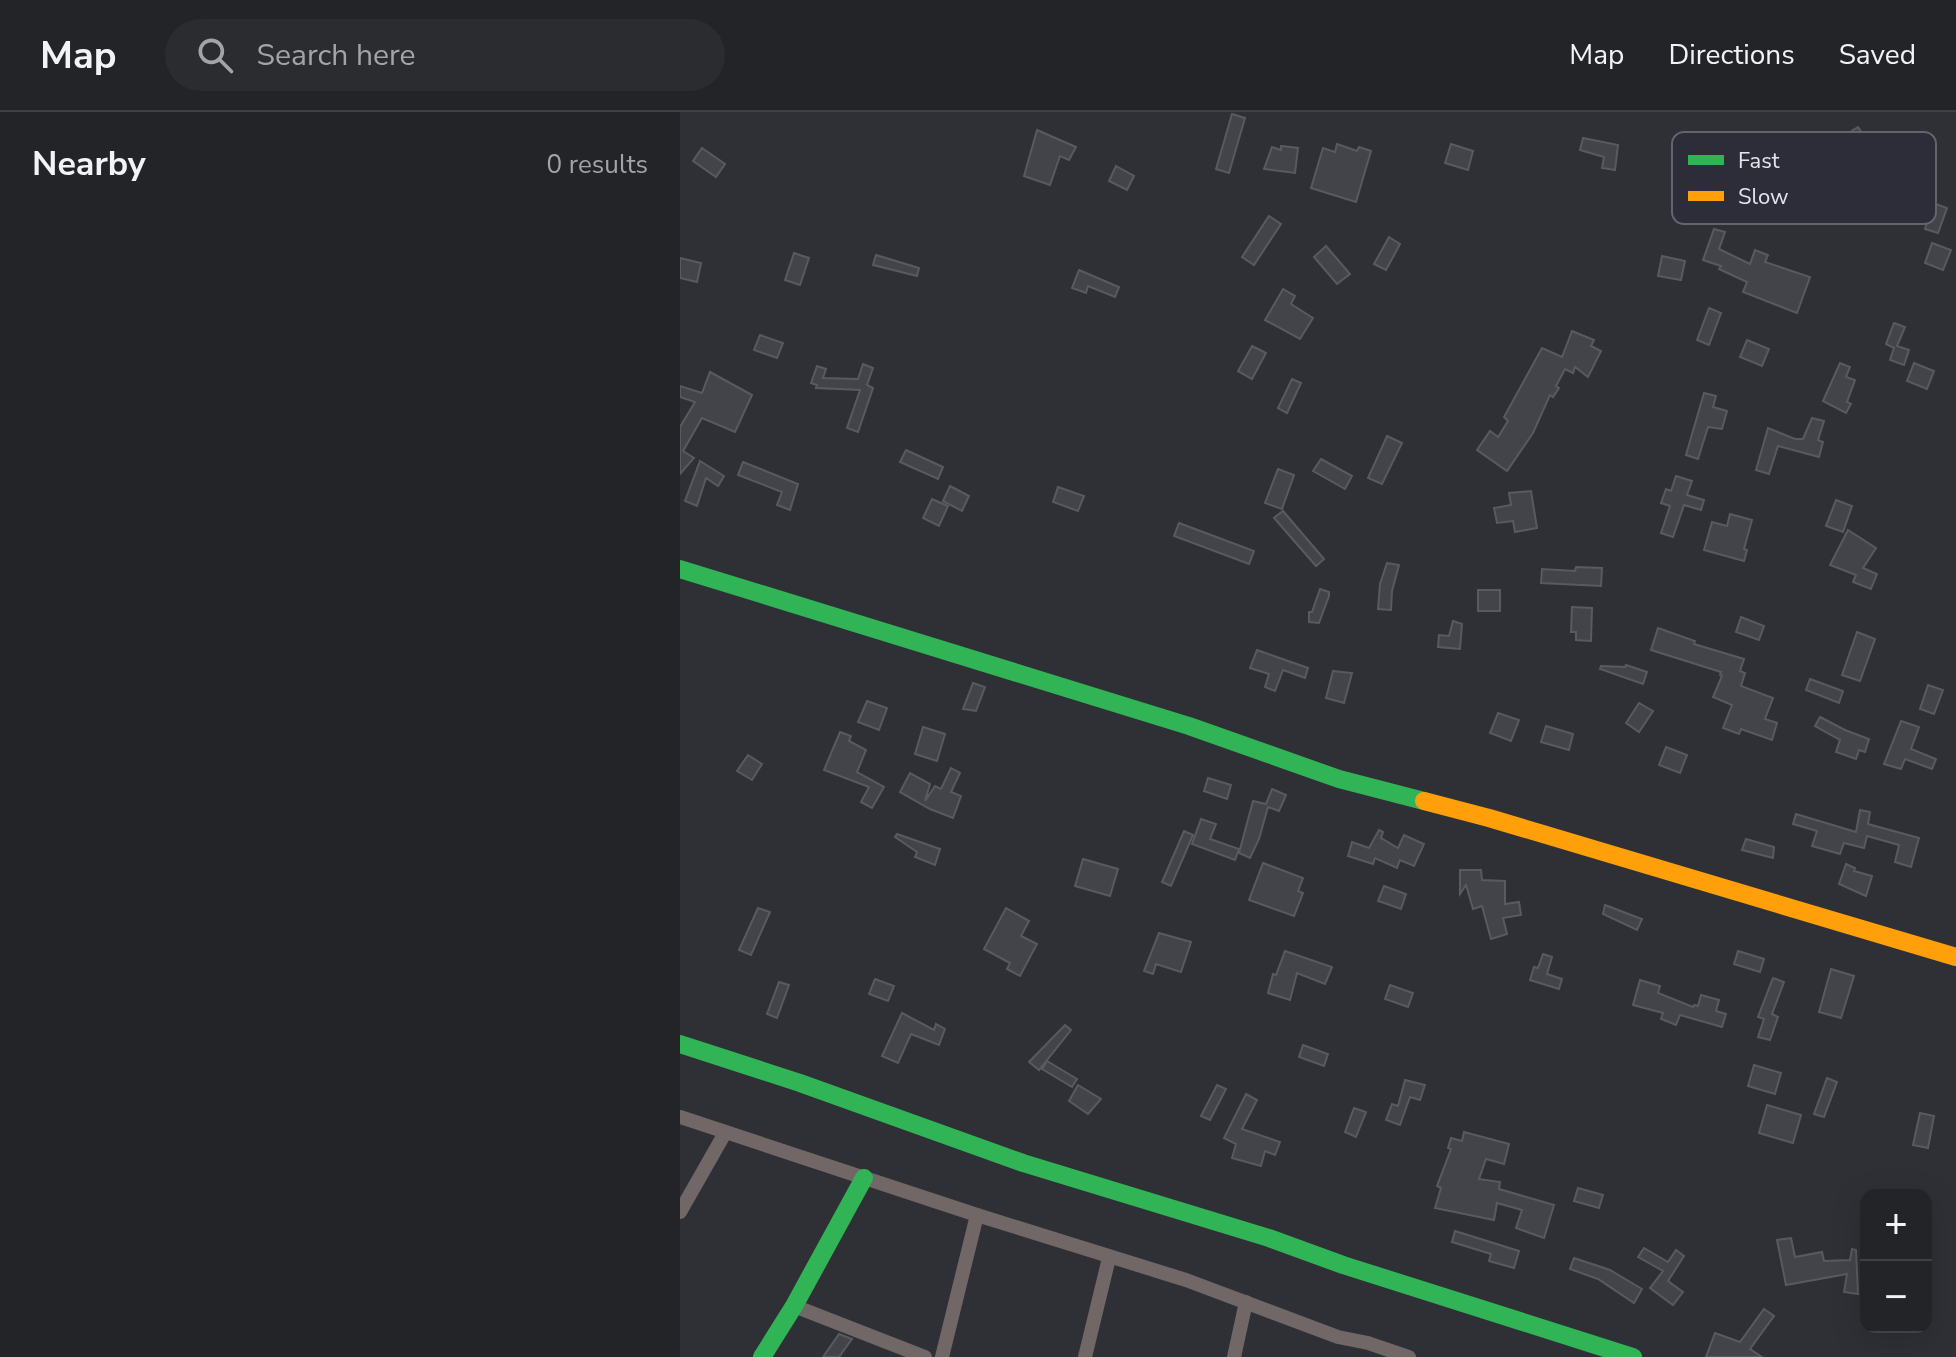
<!DOCTYPE html>
<meta charset="utf-8">
<style>
:root{--surface:#232428;--page:#2b2c30;--text:#f1f3f6;--muted:#a3a4a8;--line:#404145}
body{margin:0;font-family:"Nunito Sans",sans-serif;background:var(--page);color:var(--text)}
.controls{position:absolute;right:24px;bottom:24px;display:grid;overflow:hidden;border-radius:16px;box-shadow:0 8px 32px #0002}
.controls button{width:72px;height:72px;display:grid;place-items:center;padding:0;border:0;border-bottom:2px solid var(--line);background:var(--surface);color:var(--text);font:40px sans-serif}
.list{margin:0;padding:0;list-style:none}
h2{display:flex;justify-content:space-between;align-items:center;height:104px;margin:0;padding:0 32px;font-size:34px}
h2 small{font-size:26px;font-weight:400;color:var(--muted)}
.icon{flex:none;width:44px;height:44px;fill:none;stroke:currentColor;stroke-width:2;stroke-linecap:round;stroke-linejoin:round}
.map{position:relative;flex:none;width:1276px;height:1245px;overflow:hidden}
header{display:flex;align-items:center;gap:48px;box-sizing:border-box;height:112px;padding:0 40px;background:var(--surface);border-bottom:2px solid var(--line)}
header strong{font-size:38px}
nav{display:flex;gap:44px;margin-inline-start:auto;font-size:28px}
.search{width:560px;height:72px;background:var(--page);display:flex;align-items:center;gap:20px;box-sizing:border-box;padding:0 28px;border-radius:44px;color:var(--muted);font-size:30px}
main{display:flex}
aside{flex:1;background:var(--surface)}
.map>svg:first-child{display:block}
.building{fill:#434449;stroke:#595a5f;stroke-width:2}
.lines{fill:none;stroke-linecap:round;stroke-linejoin:round}
.street{stroke:#706766;stroke-width:14}
.fast{stroke:#30b455;stroke-width:18}
.slow{stroke:#ff9f0a;stroke-width:18}
.key{fill:#2c2d39;stroke:#63646f;stroke-width:2}
.key-label{font-size:22px;fill:#e4e5ed}
</style>
<header>
<strong>Map</strong>
<div class="search"><svg class="icon" aria-label="search" viewBox="0 0 24 24"><circle cx="10" cy="10" r="6"/><path d="M15 15l6 6"/></svg>Search here</div>
<nav><a>Map</a><a>Directions</a><a>Saved</a></nav>
</header>
<main>
<aside>
<h2>Nearby<small>0 results</small></h2>
<ul class="list">
</ul>
</aside>
<div class="map">
<svg width="1276" height="1245" viewBox="0 0 1276 1245">
<rect width="100%" height="100%" fill="#2f3036"/>
<!-- building -->
<g class="building">
<polygon points="552,2 565,6 549,61 536,57"/>
<polygon points="1178,15 1190,33 1175,44 1162,25"/>
<polygon points="357,18 396,35 389,48 380,44 370,73 344,64"/>
<polygon points="903,26 938,33 935,58 922,56 924,45 900,38"/>
<polygon points="657,32 677,39 679,35 691,39 676,90 631,76 643,36 655,40"/>
<polygon points="771,32 793,39 788,58 765,51"/>
<polygon points="601,34 618,36 615,61 584,57 592,35 601,38"/>
<polygon points="22,36 45,52 36,65 13,49"/>
<polygon points="436,54 454,64 447,78 429,69"/>
<polygon points="1253,91 1267,96 1258,121 1245,117"/>
<polygon points="589,104 601,112 574,153 562,145"/>
<polygon points="1034,117 1045,120 1039,137 1070,152 1075,138 1088,143 1085,150 1130,165 1117,201 1063,180 1067,170 1039,157 1041,154 1023,148"/>
<polygon points="709,125 720,132 706,158 694,152"/>
<polygon points="1252,131 1271,138 1263,158 1245,151"/>
<polygon points="646,134 670,162 657,172 634,145"/>
<polygon points="114,141 129,146 120,173 105,168"/>
<polygon points="196,143 239,156 237,164 193,153"/>
<polygon points="982,144 1005,149 1001,168 978,164"/>
<polygon points="0,146 21,151 17,170 0,166"/>
<polygon points="399,158 439,175 435,185 408,174 406,181 392,176"/>
<polygon points="603,177 615,184 611,192 633,206 620,227 585,208"/>
<polygon points="1029,196 1041,201 1029,233 1017,228"/>
<polygon points="1214,211 1225,215 1217,234 1229,238 1224,253 1210,248 1214,236 1206,232"/>
<polygon points="892,219 914,228 911,234 921,239 908,265 895,255 893,261 885,257 876,274 879,276 873,285 870,283 853,321 827,359 797,338 810,319 818,325 828,309 824,305 862,236 882,245"/>
<polygon points="80,223 103,231 97,246 74,238"/>
<polygon points="1067,228 1089,237 1082,254 1060,245"/>
<polygon points="572,234 586,241 572,267 558,259"/>
<polygon points="1160,251 1170,255 1166,265 1175,268 1167,290 1171,292 1166,301 1143,289"/>
<polygon points="1234,251 1254,259 1247,277 1227,269"/>
<polygon points="183,252 193,256 187,273 193,276 178,320 167,316 180,278 136,276 137,273 131,271 137,254 146,257 143,266 178,267"/>
<polygon points="30,260 72,283 55,320 22,306 3,339 14,346 0,362 0,315 15,290 0,285 0,274 22,281"/>
<polygon points="612,267 621,271 607,301 598,296"/>
<polygon points="1024,281 1036,284 1033,295 1047,299 1042,317 1028,315 1018,347 1006,343"/>
<polygon points="1132,306 1144,309 1138,328 1143,330 1139,345 1098,334 1089,362 1076,358 1088,316 1115,327 1123,327"/>
<polygon points="707,324 722,331 702,372 688,366"/>
<polygon points="226,338 263,355 258,367 220,350"/>
<polygon points="641,347 672,364 665,377 633,359"/>
<polygon points="20,349 44,364 38,374 26,366 17,394 5,389"/>
<polygon points="63,350 118,372 110,398 97,393 102,380 58,363"/>
<polygon points="598,357 614,363 602,397 585,391"/>
<polygon points="996,364 1012,369 1007,383 1024,388 1021,398 1004,393 993,425 981,421 990,394 981,391 986,377 991,379"/>
<polygon points="270,374 289,384 282,399 263,389"/>
<polygon points="378,375 404,384 398,399 373,390"/>
<polygon points="851,379 857,416 835,420 833,409 817,411 814,396 831,393 829,381"/>
<polygon points="252,387 268,394 259,414 243,406"/>
<polygon points="1156,388 1172,394 1163,420 1146,414"/>
<polygon points="603,399 644,447 636,454 594,406"/>
<polygon points="1050,402 1072,408 1064,437 1067,438 1064,449 1024,438 1032,410 1047,414"/>
<polygon points="499,411 574,439 569,452 494,424"/>
<polygon points="1168,418 1196,436 1183,456 1197,462 1191,477 1173,470 1176,463 1150,453"/>
<polygon points="707,451 719,453 712,479 711,498 698,497 700,472"/>
<polygon points="896,455 922,456 921,474 861,471 862,457 895,459"/>
<polygon points="640,477 649,480 649,484 639,511 629,510 629,500 632,500"/>
<rect x="798" y="478" width="22" height="21"/>
<polygon points="892,495 912,496 911,529 896,528 896,520 891,520"/>
<polygon points="1061,505 1084,514 1079,528 1056,520"/>
<polygon points="773,509 782,512 780,537 758,535 759,523 769,524"/>
<polygon points="978,516 1015,529 1014,532 1064,547 1060,559 1065,561 1061,574 1093,586 1085,607 1097,611 1092,628 1061,617 1059,622 1043,616 1052,593 1033,585 1042,564 1040,563 1041,560 971,538"/>
<polygon points="1177,520 1195,527 1180,569 1162,563"/>
<polygon points="577,538 628,556 625,566 603,558 595,579 585,575 589,562 570,556"/>
<polygon points="946,553 967,560 963,572 920,557 921,554 945,555"/>
<polygon points="653,559 672,561 664,591 646,586"/>
<polygon points="1130,567 1163,579 1159,591 1126,578"/>
<polygon points="293,571 305,575 296,599 283,597"/>
<polygon points="1248,573 1263,578 1254,602 1240,597"/>
<polygon points="187,589 207,596 199,618 178,610"/>
<polygon points="959,591 973,599 959,620 946,611"/>
<polygon points="818,601 839,608 831,629 810,621"/>
<polygon points="1140,605 1165,618 1189,627 1185,640 1179,638 1176,647 1156,640 1160,628 1135,614"/>
<polygon points="1221,609 1239,615 1231,637 1256,647 1252,657 1225,647 1221,657 1204,652"/>
<polygon points="866,614 893,622 889,638 861,630"/>
<polygon points="243,615 265,622 257,649 235,642"/>
<polygon points="160,620 171,624 169,629 186,638 177,660 204,675 192,696 181,690 189,675 144,658"/>
<polygon points="986,635 1007,643 1000,661 979,653"/>
<polygon points="68,643 82,652 72,668 57,659"/>
<polygon points="271,656 280,661 271,680 281,684 273,706 250,697 220,680 230,661 250,672 245,689 255,674 261,677"/>
<polygon points="528,666 551,673 547,687 524,679"/>
<polygon points="592,677 606,683 599,699 588,695 579,727 570,746 559,741 573,689 586,692"/>
<polygon points="1180,698 1190,700 1188,712 1239,726 1231,755 1215,750 1219,733 1187,724 1184,736 1164,731 1160,742 1132,734 1137,719 1113,712 1116,702 1176,720"/>
<polygon points="521,707 536,712 530,727 559,737 555,748 512,732"/>
<polygon points="699,718 703,720 701,726 718,736 724,723 744,732 734,754 720,748 717,756 695,746 693,752 668,744 672,730 689,736"/>
<polygon points="504,719 513,723 491,774 482,770"/>
<polygon points="217,722 260,737 255,753 235,745 237,740 215,725"/>
<polygon points="1066,727 1094,735 1093,746 1062,738"/>
<polygon points="403,747 438,757 430,784 395,774"/>
<polygon points="583,751 623,766 618,779 623,781 614,804 569,788"/>
<polygon points="1166,752 1175,756 1174,759 1192,764 1186,784 1159,772"/>
<polygon points="780,758 801,758 802,768 825,769 825,792 839,790 841,803 823,806 827,822 811,827 802,794 793,797 786,773 780,782"/>
<polygon points="704,774 726,782 721,797 698,789"/>
<polygon points="925,793 962,807 957,818 923,802"/>
<polygon points="78,796 90,800 71,843 59,838"/>
<polygon points="326,796 349,809 341,824 357,832 340,864 327,857 330,851 304,837"/>
<polygon points="479,821 511,830 501,860 476,852 473,862 464,859"/>
<polygon points="605,839 652,855 645,872 617,861 610,888 588,881 593,862 596,863"/>
<polygon points="1058,839 1084,847 1080,860 1054,852"/>
<polygon points="863,842 872,845 867,862 882,867 879,877 850,868 854,855 858,856"/>
<polygon points="1151,857 1174,864 1161,906 1139,900"/>
<polygon points="1093,866 1104,870 1092,902 1098,905 1090,928 1078,925 1084,907 1078,905"/>
<polygon points="195,867 214,874 208,889 189,882"/>
<polygon points="960,868 980,874 978,881 1013,895 1014,893 1018,894 1021,883 1039,888 1036,899 1046,902 1042,915 1000,903 996,913 981,907 983,901 953,893"/>
<polygon points="99,870 109,873 97,906 87,902"/>
<polygon points="710,873 733,881 728,895 705,887"/>
<polygon points="222,901 254,918 256,912 265,917 259,933 231,922 218,951 202,944"/>
<polygon points="385,913 391,918 359,958 349,950"/>
<polygon points="623,933 648,942 644,954 619,945"/>
<polygon points="367,949 397,967 392,975 362,957"/>
<polygon points="1074,953 1101,961 1095,982 1068,974"/>
<polygon points="1147,966 1157,970 1144,1005 1134,1002"/>
<polygon points="725,968 745,973 740,988 730,985 720,1013 706,1008 712,992 718,994"/>
<polygon points="398,973 421,987 408,1002 389,989"/>
<polygon points="537,973 546,977 530,1008 521,1004"/>
<polygon points="566,982 577,988 562,1017 600,1030 595,1043 585,1039 581,1054 552,1046 556,1032 544,1026"/>
<polygon points="1087,993 1121,1003 1113,1031 1079,1021"/>
<polygon points="674,996 686,1000 676,1025 665,1020"/>
<polygon points="1240,1001 1254,1004 1248,1036 1233,1033"/>
<polygon points="784,1020 829,1032 824,1052 806,1047 799,1067 820,1070 819,1077 874,1093 864,1126 836,1116 842,1098 817,1091 814,1108 755,1096 761,1076 757,1074 771,1037 768,1036 771,1026 782,1029"/>
<polygon points="898,1076 923,1083 919,1096 894,1089"/>
<polygon points="775,1119 839,1139 834,1156 809,1149 811,1142 772,1130"/>
<polygon points="1111,1126 1115,1145 1142,1140 1144,1149 1170,1148 1172,1137 1176,1138 1178,1182 1164,1180 1167,1162 1106,1173 1097,1128"/>
<polygon points="964,1136 988,1150 996,1138 1004,1144 988,1169 1003,1180 993,1193 970,1176 983,1159 958,1145"/>
<polygon points="894,1146 930,1158 962,1177 954,1191 918,1167 890,1157"/>
<polygon points="1084,1197 1094,1204 1070,1237 1082,1245 1026,1245 1035,1221 1060,1230"/>
<polygon points="159,1222 172,1227 159,1245 143,1245"/>
</g>
<g class="lines">
<!-- street -->
<g class="street">
<polyline points="0,1005 297,1103 506,1168 658,1225 688,1231 729,1245"/>
<polyline points="0,1100 45,1021"/>
<polyline points="114,1194 245,1245"/>
<polyline points="262,1245 297,1103"/>
<polyline points="405,1245 429,1146"/>
<polyline points="554,1245 566,1190"/>
</g>
<!-- fast -->
<g class="fast">
<polyline points="0,457 509,614 659,667 744,689"/>
<polyline points="0,932 120,971 343,1051 589,1126 663,1153 953,1245"/>
<polyline points="82,1245 114,1194 184,1066"/>
</g>
<!-- slow -->
<polyline class="slow" points="744,689 809,706 1276,845"/>
</g>
<!-- legend -->
<rect x="992" y="20" width="264" height="92" rx="12" class="key"/>
<rect x="1008" y="43" width="36" height="10" fill="#30b455"/>
<rect x="1008" y="79" width="36" height="10" fill="#ff9f0a"/>
<g class="key-label">
<text x="1058" y="56">Fast</text>
<text x="1058" y="92">Slow</text>
</g>
</svg>
<div class="controls">
<button>+</button>
<button>−</button>
</div>
</div>
</main>
